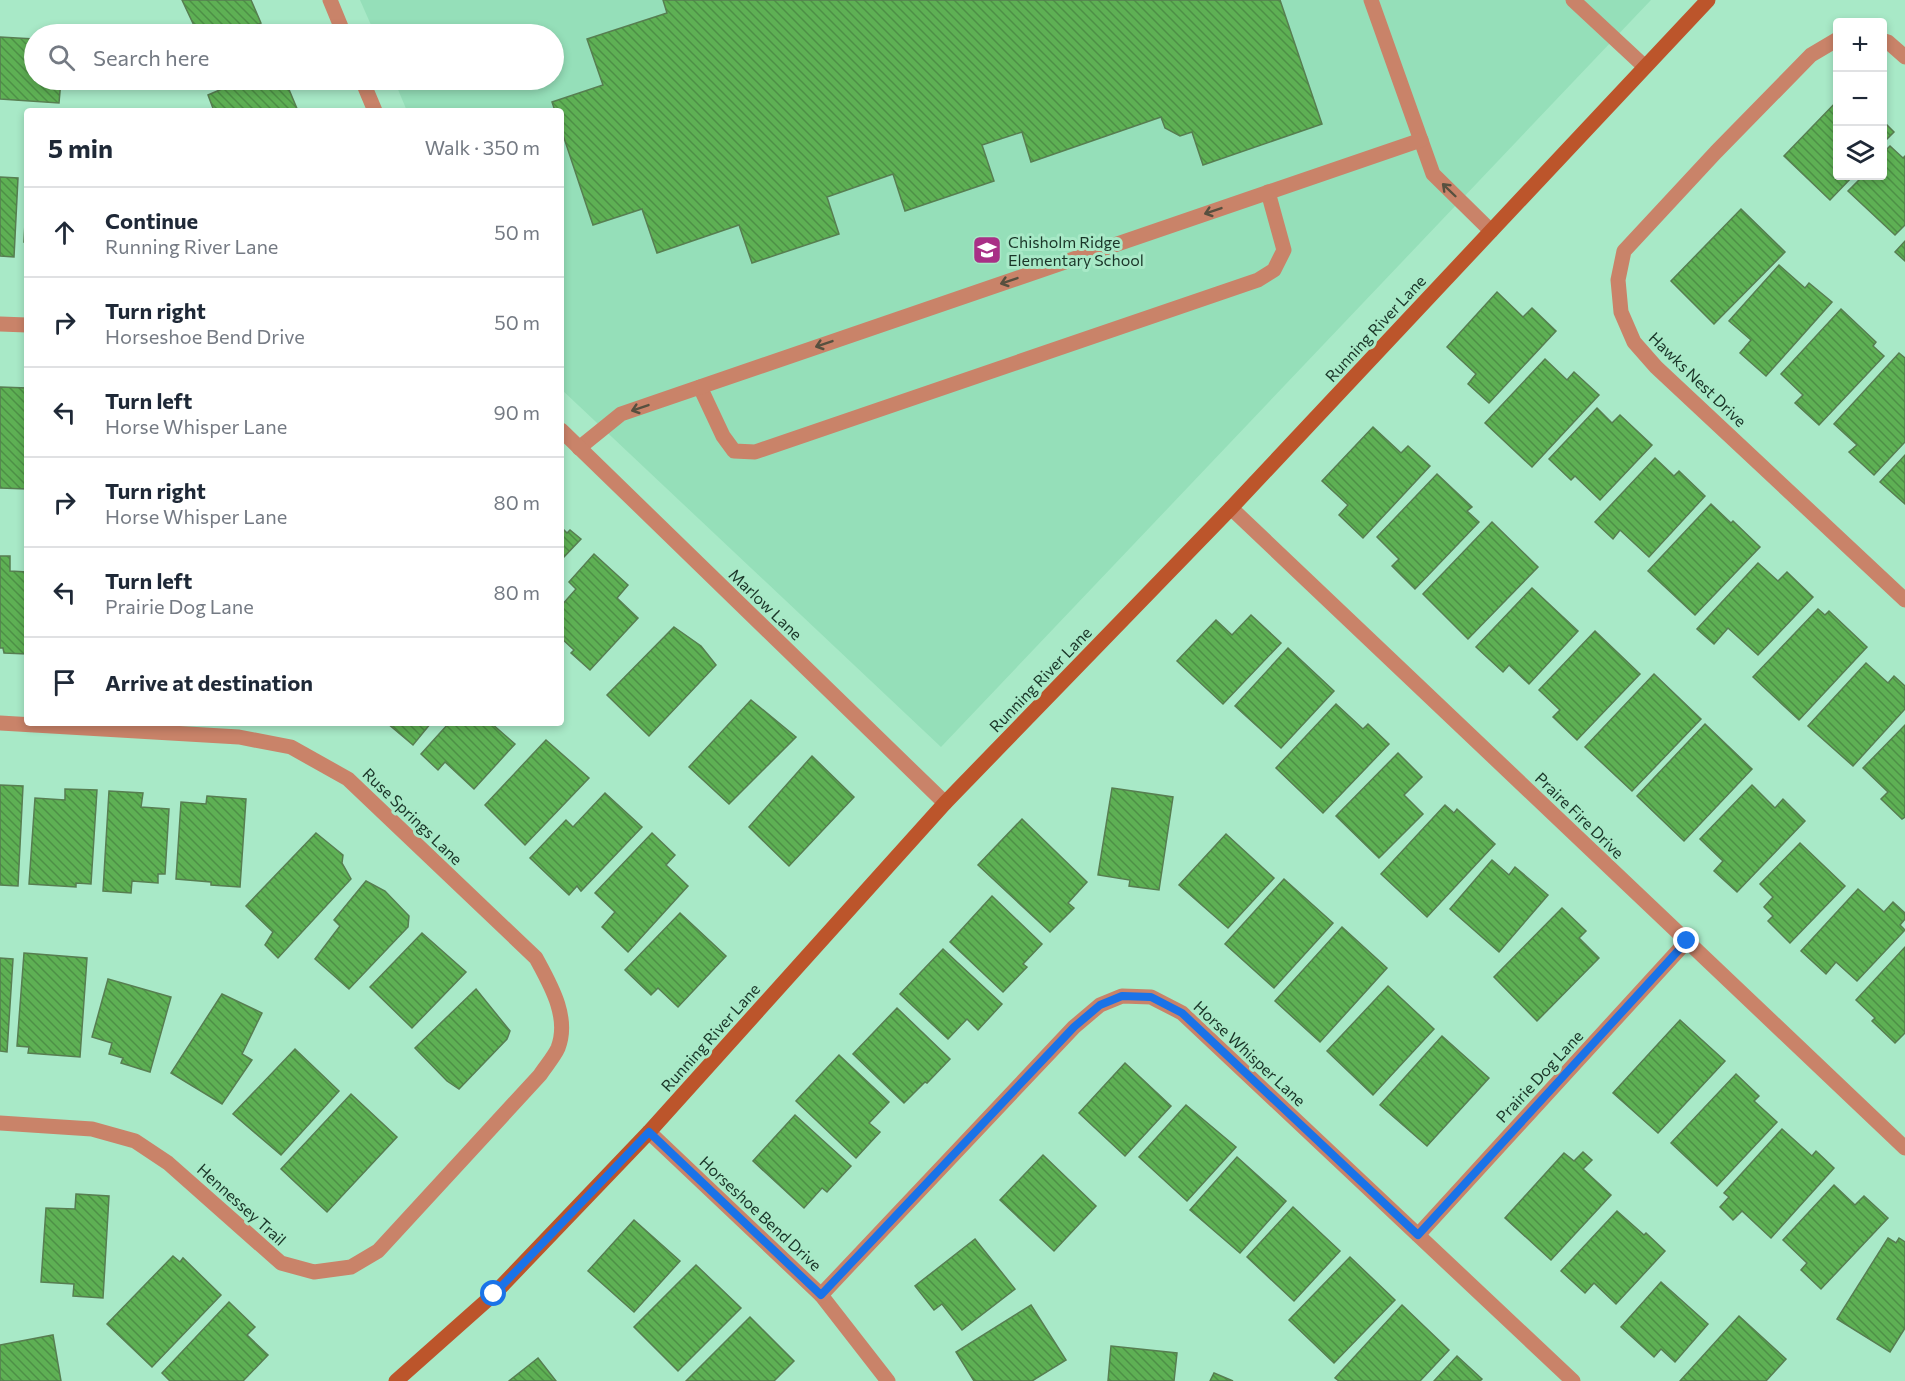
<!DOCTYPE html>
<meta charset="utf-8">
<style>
:root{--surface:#fff;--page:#f2f2f3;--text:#1f2937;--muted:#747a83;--line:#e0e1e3}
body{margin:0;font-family:Commissioner,sans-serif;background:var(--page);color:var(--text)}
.controls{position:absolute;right:18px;top:18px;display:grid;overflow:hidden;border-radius:6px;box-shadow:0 3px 9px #0003}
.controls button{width:54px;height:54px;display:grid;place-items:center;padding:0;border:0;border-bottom:2px solid var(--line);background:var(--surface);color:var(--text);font:30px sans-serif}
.stop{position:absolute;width:18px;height:18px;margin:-14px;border:4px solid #1a73e8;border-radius:50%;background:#fff}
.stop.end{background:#1a73e8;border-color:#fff;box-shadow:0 2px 6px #0008}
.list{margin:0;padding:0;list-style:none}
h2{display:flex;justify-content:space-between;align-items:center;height:78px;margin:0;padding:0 24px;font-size:26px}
h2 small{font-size:20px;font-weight:400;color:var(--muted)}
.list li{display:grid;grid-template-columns:39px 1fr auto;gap:18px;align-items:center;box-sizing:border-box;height:90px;padding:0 24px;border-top:2px solid var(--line)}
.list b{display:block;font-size:22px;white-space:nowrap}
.list p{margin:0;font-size:20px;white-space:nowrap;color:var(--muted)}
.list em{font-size:20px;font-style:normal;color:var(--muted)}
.icon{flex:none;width:33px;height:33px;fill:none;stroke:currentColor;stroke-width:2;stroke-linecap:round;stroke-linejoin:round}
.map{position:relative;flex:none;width:1905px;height:1381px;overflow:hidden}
.search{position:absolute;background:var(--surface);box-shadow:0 3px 9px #0003;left:24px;top:24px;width:540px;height:66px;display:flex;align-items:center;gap:15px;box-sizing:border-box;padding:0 21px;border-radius:33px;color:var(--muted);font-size:22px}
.panel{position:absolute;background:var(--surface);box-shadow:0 3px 9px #0003;left:24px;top:108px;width:540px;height:618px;border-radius:6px}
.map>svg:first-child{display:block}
.built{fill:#95dfb9}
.building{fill:url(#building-back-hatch);stroke:#577e51;stroke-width:1.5}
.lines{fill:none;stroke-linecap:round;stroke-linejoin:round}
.lane{stroke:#c98369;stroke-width:15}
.street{stroke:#c98369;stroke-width:15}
.secondary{stroke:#bc552b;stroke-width:15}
.oneway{stroke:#57503f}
.route{stroke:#1a73e8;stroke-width:8}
.labels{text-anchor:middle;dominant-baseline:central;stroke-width:6;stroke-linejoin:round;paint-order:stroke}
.poi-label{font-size:16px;fill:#1a3528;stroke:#a8e9c7;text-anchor:start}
.street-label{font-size:16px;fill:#1a3528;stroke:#a8e9c7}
</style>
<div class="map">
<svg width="1905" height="1381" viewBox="0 0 1905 1381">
<defs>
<pattern id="building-back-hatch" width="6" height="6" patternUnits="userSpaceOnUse" patternTransform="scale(1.5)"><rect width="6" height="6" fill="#5eb054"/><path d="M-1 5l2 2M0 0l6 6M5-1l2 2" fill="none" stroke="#4d9046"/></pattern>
</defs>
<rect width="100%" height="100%" fill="#a8e9c7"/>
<!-- built -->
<polygon class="built" points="360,0 1651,0 941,747 561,389 561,111 407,111 394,80 554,80 554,34 375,34"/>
<!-- building -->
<g class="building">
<polygon points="182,0 251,0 261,23 237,34 198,34"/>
<polygon points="663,0 1280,0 1322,124 1203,165 1192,132 1180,136 1165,128 1161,117 1031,162 1022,132 982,145 994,181 905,211 893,174 827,197 839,234 752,263 739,225 657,253 642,209 593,225 561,129 561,111 555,111 552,102 603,85 587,39 667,13"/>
<polygon points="0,37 34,39 34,80 61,80 59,103 0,99"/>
<polygon points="243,80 285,80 298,111 214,111 208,95"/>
<polygon points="1838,100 1838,176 1853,176 1830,200 1784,156"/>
<polygon points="1882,120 1894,132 1882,144"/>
<polygon points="1890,146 1903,158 1905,156 1905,225 1895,235 1848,191 1863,176 1882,176 1882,154"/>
<polygon points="0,177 18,178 14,257 0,256"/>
<polygon points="27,184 27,242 24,242"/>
<polygon points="1741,209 1785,252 1714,324 1671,281"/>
<polygon points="1905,241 1905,261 1895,252"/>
<polygon points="1779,265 1805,288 1809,283 1832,302 1766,376 1740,353 1751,340 1729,321"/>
<polygon points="1497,292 1523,317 1532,308 1556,331 1489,403 1468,384 1476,374 1447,347"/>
<polygon points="1841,309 1876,342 1873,346 1884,356 1819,425 1795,403 1803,395 1781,374"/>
<polygon points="1899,353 1905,358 1905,442 1874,475 1849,452 1857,445 1834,424"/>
<polygon points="1545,359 1567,380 1574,372 1599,395 1532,467 1485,423"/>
<polygon points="0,387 27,388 27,489 0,488"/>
<polygon points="1597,408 1612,423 1620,415 1652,445 1600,500 1575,476 1571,480 1549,459"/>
<polygon points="1373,427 1401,453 1408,446 1430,466 1363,538 1339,515 1348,505 1322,481"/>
<polygon points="1905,455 1905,504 1880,482"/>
<polygon points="1655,458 1674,476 1679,471 1705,496 1649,557 1620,530 1613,539 1595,522"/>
<polygon points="1437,474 1472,507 1467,511 1479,522 1415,589 1392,566 1399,559 1377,537"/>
<polygon points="1711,504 1731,523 1733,521 1760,547 1695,615 1648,571"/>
<polygon points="1492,522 1538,567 1468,639 1423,594"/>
<polygon points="561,527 567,533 570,530 581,539 561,560"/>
<polygon points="594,554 628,585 617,598 638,618 590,670 571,653 574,650 561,638 561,606 576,589 569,582"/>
<polygon points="0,556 10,556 10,571 27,572 27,654 4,653 3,648 0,648"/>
<polygon points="1758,563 1778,581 1787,572 1813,597 1758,655 1728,628 1714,644 1697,629"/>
<polygon points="1532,588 1578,631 1529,684 1509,665 1503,672 1476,647"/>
<polygon points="1818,609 1825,615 1829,611 1867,647 1799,720 1753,677"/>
<polygon points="1251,615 1281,643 1223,704 1177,661 1216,620 1232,635"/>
<polygon points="674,627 701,646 716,665 649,736 607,695"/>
<polygon points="1595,631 1640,674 1577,740 1553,717 1560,710 1539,690"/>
<polygon points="1288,648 1334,691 1281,748 1235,706"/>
<polygon points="1866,663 1888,683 1894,676 1905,686 1905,709 1853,766 1808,726"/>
<polygon points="1654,674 1701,719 1632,791 1585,747"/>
<polygon points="751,700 796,737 729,804 689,767"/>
<polygon points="1336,704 1363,729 1368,724 1389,744 1323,813 1276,768"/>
<polygon points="387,723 431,723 413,745"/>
<polygon points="449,723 491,723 515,744 474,789 445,762 438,770 421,754"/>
<polygon points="1705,724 1752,769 1684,841 1637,796"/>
<polygon points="1905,725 1905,817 1902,819 1881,799 1888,792 1863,768"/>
<polygon points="546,740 589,778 525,845 485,805"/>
<polygon points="1398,753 1422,777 1404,795 1423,814 1379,858 1336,816"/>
<polygon points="812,756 854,797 789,866 749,827"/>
<polygon points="0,785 23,786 18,886 0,885"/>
<polygon points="1752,785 1775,808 1783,799 1805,821 1737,892 1714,871 1723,861 1700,839"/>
<polygon points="1112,788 1173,797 1159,890 1129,886 1130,880 1098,875"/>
<polygon points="65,789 97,790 91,884 76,883 76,887 29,884 35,798 65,800"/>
<polygon points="109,791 143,793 141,807 169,809 165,874 158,874 158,883 132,881 131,893 103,891"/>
<polygon points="605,793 642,827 581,891 577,886 569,895 530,858 566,820 573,827"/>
<polygon points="207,796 246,799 240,887 211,885 211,882 176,879 181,802 206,804"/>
<polygon points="1445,805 1454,813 1457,809 1495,844 1427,917 1381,874"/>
<polygon points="1022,819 1087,882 1068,903 1074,908 1050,932 978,865"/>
<polygon points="316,833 343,855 342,863 351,879 278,958 265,945 273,932 246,906"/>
<polygon points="652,833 675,855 666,865 688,886 628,952 602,927 615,912 595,893"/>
<polygon points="1226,834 1274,878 1228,928 1179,885"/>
<polygon points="1800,843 1845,886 1790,943 1768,921 1773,916 1764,907 1773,897 1760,884"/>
<polygon points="1492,860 1509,875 1515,867 1548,895 1499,952 1450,909"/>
<polygon points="1284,879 1333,923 1274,988 1225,944"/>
<polygon points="366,881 385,891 409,916 408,927 349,989 315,959 340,926 334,920"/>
<polygon points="1858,889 1884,912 1893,902 1905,913 1905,919 1900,925 1905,930 1857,981 1836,962 1826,974 1801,951"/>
<polygon points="992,896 1042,944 1023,964 1027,967 1003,992 950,942"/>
<polygon points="1562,908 1586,931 1579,938 1599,958 1537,1021 1494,977"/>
<polygon points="680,913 726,956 678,1007 658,988 651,995 625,970"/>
<polygon points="1342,927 1387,968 1320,1042 1275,1001"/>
<polygon points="422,933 466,972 412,1028 370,987"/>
<polygon points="1905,947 1905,1033 1895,1043 1872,1021 1875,1018 1856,1000"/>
<polygon points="943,949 1002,1004 978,1030 967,1019 948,1039 900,994"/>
<polygon points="24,953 87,958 80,1057 28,1053 29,1047 17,1046"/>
<polygon points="0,958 13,959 7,1052 0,1051"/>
<polygon points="108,979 171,997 150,1072 121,1063 123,1058 109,1054 112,1043 92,1037"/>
<polygon points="1388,986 1434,1029 1373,1095 1327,1051"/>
<polygon points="476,989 510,1031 507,1039 459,1089 447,1081 415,1048"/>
<polygon points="222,994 262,1013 242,1054 252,1060 222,1104 171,1073"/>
<polygon points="897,1008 950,1059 927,1083 925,1082 904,1103 853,1054"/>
<polygon points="1680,1020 1725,1061 1658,1133 1613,1093"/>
<polygon points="1442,1036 1489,1078 1427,1146 1380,1105"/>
<polygon points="295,1049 339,1091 281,1155 233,1114"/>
<polygon points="839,1055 889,1102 869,1123 880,1132 856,1158 796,1101"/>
<polygon points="1125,1063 1171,1106 1125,1156 1079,1113"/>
<polygon points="1736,1074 1759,1096 1754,1101 1777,1122 1717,1186 1671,1143"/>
<polygon points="351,1094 397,1137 327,1212 281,1169"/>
<polygon points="1186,1105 1236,1147 1187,1201 1139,1157"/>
<polygon points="795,1115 851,1166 827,1192 822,1188 804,1208 753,1161"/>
<polygon points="1782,1129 1812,1156 1816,1151 1834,1168 1771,1238 1742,1211 1733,1220 1720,1207 1729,1197 1724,1193"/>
<polygon points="1583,1152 1592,1160 1583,1169 1611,1195 1551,1260 1505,1218 1564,1153 1574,1161"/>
<polygon points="1043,1155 1096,1206 1054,1251 1000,1200"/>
<polygon points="1237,1157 1286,1201 1240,1253 1190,1210"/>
<polygon points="1834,1185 1855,1205 1864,1196 1888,1218 1821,1289 1801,1270 1807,1263 1783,1240"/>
<polygon points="76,1194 109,1196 103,1298 73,1296 74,1284 41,1282 46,1208 75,1209"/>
<polygon points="1293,1207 1340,1251 1294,1301 1247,1257"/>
<polygon points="1617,1211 1644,1235 1646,1233 1665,1251 1616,1304 1594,1283 1585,1293 1561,1271"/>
<polygon points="634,1220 680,1261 634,1312 588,1271"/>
<polygon points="1888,1238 1896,1243 1899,1238 1905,1242 1905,1328 1890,1352 1837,1319"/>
<polygon points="975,1239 1015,1289 962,1330 942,1304 934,1310 915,1286"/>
<polygon points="173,1256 180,1262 183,1258 221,1295 152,1367 107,1324"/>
<polygon points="1350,1257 1395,1300 1334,1363 1289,1320"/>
<polygon points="696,1265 741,1308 678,1371 634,1327"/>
<polygon points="1661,1282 1708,1324 1675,1362 1661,1349 1654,1357 1621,1327"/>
<polygon points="229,1302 255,1327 247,1335 268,1355 243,1381 170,1381 162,1373"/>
<polygon points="1031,1305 1066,1360 1032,1381 974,1381 956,1352"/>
<polygon points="1402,1305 1449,1350 1420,1381 1339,1381 1335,1378"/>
<polygon points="1739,1316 1786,1359 1766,1381 1680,1381"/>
<polygon points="750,1317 794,1361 774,1381 686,1381"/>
<polygon points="53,1335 61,1381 0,1381 0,1345"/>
<polygon points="1111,1346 1177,1353 1174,1381 1108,1381"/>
<polygon points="1457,1356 1482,1379 1480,1381 1434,1381"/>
<polygon points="538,1358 556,1381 509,1381"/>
<polygon points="1214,1373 1233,1381 1210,1381"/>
</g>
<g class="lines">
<!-- lane -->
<g class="lane">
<polyline points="1371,0 1433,174 1491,231"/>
<polyline points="1573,0 1645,67"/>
<polyline points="700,387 723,436 734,451 755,452 1258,280 1274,270 1284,250 1268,192"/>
<polyline points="579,448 621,414 1421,140"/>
</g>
<!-- street -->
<g class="street">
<polyline points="330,0 344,34"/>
<polyline points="1838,39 1811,55 1716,152 1624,251 1618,280 1621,312 1634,342 1656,367 1905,600"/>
<polyline points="1882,40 1888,42 1905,57"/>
<polyline points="362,80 375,111"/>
<polyline points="0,324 27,325"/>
<polyline points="561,430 945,803"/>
<polyline points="1231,508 1905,1148"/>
<path d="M0,723L239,737L291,747L348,779L536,958C550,984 570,1017 558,1048C554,1057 545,1067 540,1075L378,1251L351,1267L314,1272L281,1263L168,1163L135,1141L92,1129L0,1123"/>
<polyline points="649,1132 821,1295 888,1381"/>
<polyline points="1418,1235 1687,941"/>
<polyline points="821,1295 1074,1027 1100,1005 1122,996 1151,997 1182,1013 1573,1381"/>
</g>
<!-- secondary -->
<polyline class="secondary" points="396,1381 494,1294 649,1132 945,803 1231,508 1708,0"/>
</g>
<!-- one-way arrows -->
<defs><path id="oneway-shaft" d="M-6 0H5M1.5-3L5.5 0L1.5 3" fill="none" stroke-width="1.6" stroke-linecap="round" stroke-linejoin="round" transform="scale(1.5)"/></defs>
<g class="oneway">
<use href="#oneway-shaft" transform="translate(1449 190) rotate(-136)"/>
<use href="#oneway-shaft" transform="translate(1213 211) rotate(161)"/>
<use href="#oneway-shaft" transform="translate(1009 281) rotate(161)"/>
<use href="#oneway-shaft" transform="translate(824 344) rotate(161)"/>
<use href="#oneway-shaft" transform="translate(640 408) rotate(161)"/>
</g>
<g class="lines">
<!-- route -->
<polyline class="route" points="494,1294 649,1132 821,1295 1074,1027 1100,1005 1122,996 1151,997 1182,1013 1418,1235 1687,941"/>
</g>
<!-- icons -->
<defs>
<g id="school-square" transform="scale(1.5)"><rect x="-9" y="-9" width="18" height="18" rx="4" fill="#a83086" stroke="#a8e9c7"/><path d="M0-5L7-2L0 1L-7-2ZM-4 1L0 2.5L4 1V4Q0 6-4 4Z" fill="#fff"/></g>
</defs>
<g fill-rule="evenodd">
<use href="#school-square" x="987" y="250"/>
</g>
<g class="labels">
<!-- poi labels -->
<g class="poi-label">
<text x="1008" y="241">Chisholm Ridge<tspan x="1008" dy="18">Elementary School</tspan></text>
</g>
<!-- street labels -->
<g class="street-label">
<text transform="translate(1375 328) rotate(-47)">Running River Lane</text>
<text transform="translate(1698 379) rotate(44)">Hawks Nest Drive</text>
<text transform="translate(766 604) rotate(44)">Marlow Lane</text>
<text transform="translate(1040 679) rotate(-46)">Running River Lane</text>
<text transform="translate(1580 815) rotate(44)">Praire Fire Drive</text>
<text transform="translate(413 816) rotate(44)">Ruse Springs Lane</text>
<text transform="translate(710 1037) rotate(-48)">Running River Lane</text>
<text transform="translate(1250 1053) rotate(43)">Horse Whisper Lane</text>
<text transform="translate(1539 1076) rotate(-47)">Prairie Dog Lane</text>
<text transform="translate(242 1204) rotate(42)">Hennessey Trail</text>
<text transform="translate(761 1213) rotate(43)">Horseshoe Bend Drive</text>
</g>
</g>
</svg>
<div class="controls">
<button>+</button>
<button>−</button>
<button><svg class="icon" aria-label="layers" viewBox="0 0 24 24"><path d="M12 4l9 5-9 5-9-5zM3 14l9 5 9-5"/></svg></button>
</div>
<div class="stop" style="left:494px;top:1294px"></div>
<div class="stop end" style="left:1687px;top:941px"></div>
<div class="search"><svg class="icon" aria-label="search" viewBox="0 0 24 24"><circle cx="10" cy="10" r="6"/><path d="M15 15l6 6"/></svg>Search here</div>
<section class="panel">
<h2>5 min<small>Walk · 350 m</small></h2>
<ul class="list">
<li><svg class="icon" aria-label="ahead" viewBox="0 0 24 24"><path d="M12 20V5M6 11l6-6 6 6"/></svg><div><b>Continue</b><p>Running River Lane</p></div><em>50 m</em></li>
<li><svg class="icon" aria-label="right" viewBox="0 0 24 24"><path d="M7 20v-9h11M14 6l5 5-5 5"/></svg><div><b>Turn right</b><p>Horseshoe Bend Drive</p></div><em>50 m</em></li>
<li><svg class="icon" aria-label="left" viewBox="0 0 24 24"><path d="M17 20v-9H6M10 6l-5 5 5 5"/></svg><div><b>Turn left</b><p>Horse Whisper Lane</p></div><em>90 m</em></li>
<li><svg class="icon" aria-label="right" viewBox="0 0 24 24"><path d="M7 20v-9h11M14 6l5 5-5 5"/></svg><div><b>Turn right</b><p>Horse Whisper Lane</p></div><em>80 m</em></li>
<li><svg class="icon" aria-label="left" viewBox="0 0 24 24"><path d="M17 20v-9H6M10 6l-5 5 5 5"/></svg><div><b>Turn left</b><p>Prairie Dog Lane</p></div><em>80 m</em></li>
<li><svg class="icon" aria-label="arrive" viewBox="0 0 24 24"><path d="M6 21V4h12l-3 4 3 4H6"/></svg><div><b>Arrive at destination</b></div></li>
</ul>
</section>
</div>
